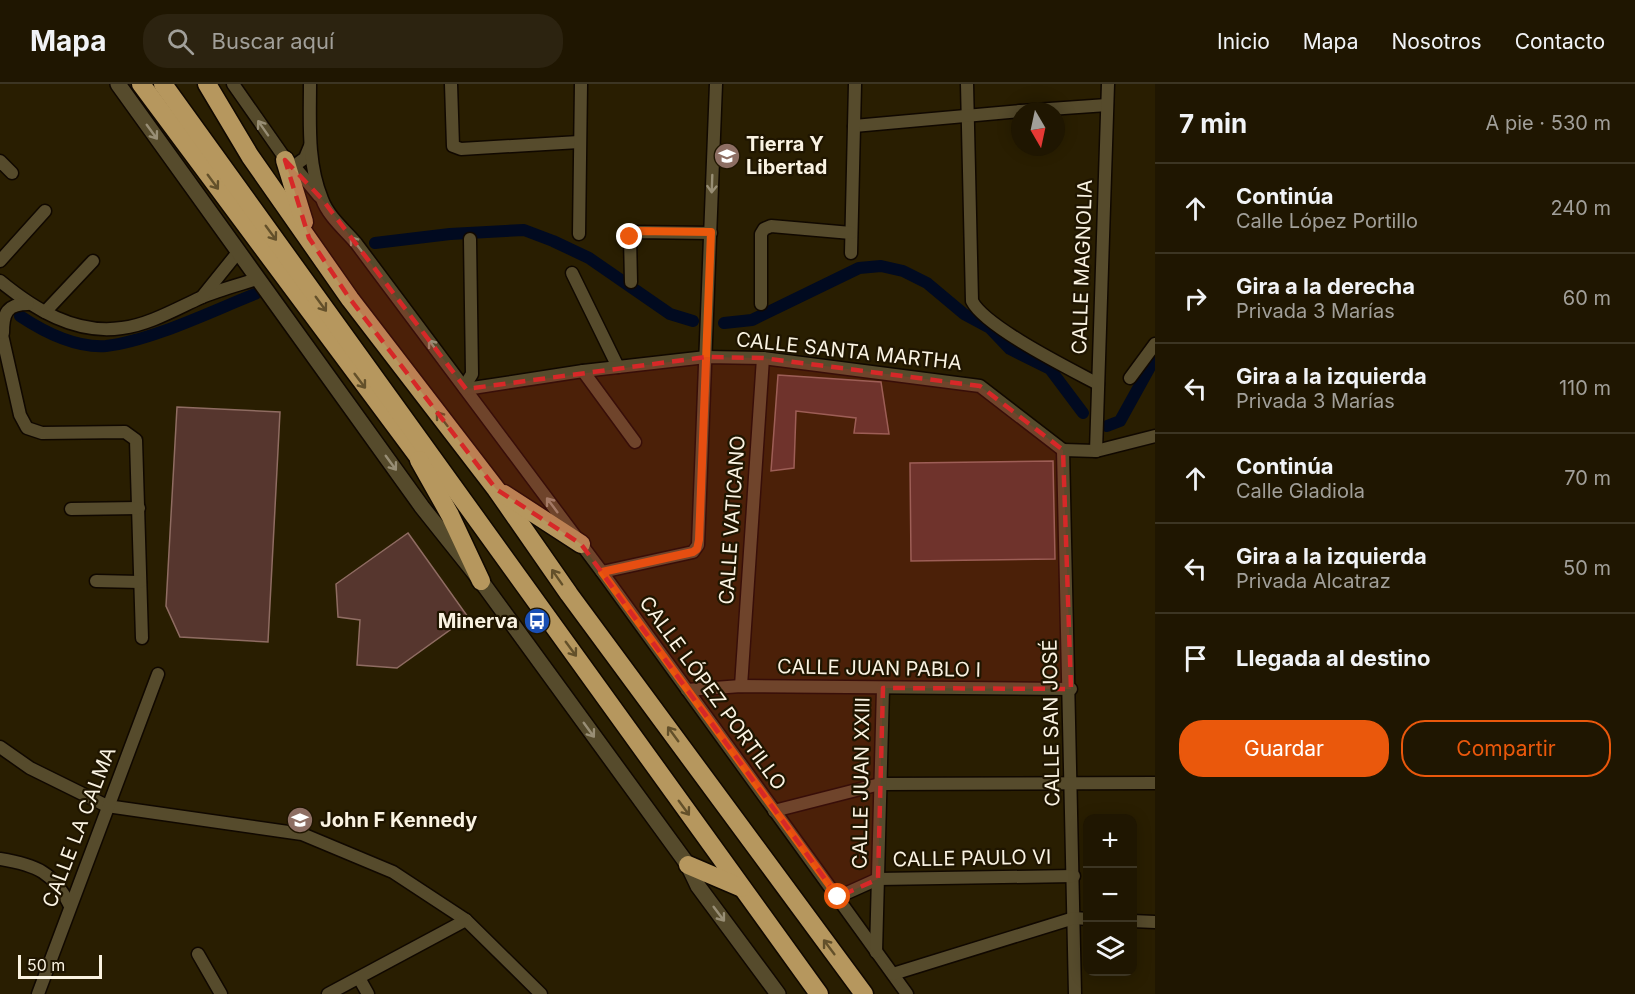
<!DOCTYPE html>
<html lang="es">
<meta charset="utf-8">
<style>
:root{--surface:#1f1601;--page:#2c2310;--text:#f1f3f6;--muted:#a19f99;--line:#3c3523;--accent:#ea580c}
body{margin:0;font-family:Inter,sans-serif;background:var(--page);color:var(--text)}
.controls{position:absolute;right:18px;bottom:18px;display:grid;overflow:hidden;border-radius:12px;box-shadow:0 3px 15px #0003}
.controls button{width:54px;height:54px;display:grid;place-items:center;padding:0;border:0;border-bottom:2px solid var(--line);background:var(--surface);color:var(--text);font:30px sans-serif}
.compass{position:absolute;left:1011px;top:18px;width:54px;height:54px;border-radius:50%;background:var(--surface);box-shadow:0 3px 15px #0003;rotate:171deg}
.scale{position:absolute;left:18px;bottom:15px;width:84px;box-sizing:border-box;padding-left:6px;border:3px solid #faf3e2;border-top:0;font-size:16px;line-height:21px;white-space:nowrap;color:#faf3e2;-webkit-text-stroke:4px #1f1500;paint-order:stroke}
.stop{position:absolute;width:18px;height:18px;margin:-14px;border:4px solid #ea580c;border-radius:50%;background:#fff}
.stop.end{background:#ea580c;border-color:#fff;box-shadow:0 2px 6px #0008}
.list{margin:0;padding:0;list-style:none}
h2{display:flex;justify-content:space-between;align-items:center;height:78px;margin:0;padding:0 24px;font-size:26px}
h2 small{font-size:20px;font-weight:400;color:var(--muted)}
.list li{display:grid;grid-template-columns:39px 1fr auto;gap:18px;align-items:center;box-sizing:border-box;height:90px;padding:0 24px;border-top:2px solid var(--line)}
.list b{display:block;font-size:22px;white-space:nowrap}
.list p{margin:0;font-size:20px;white-space:nowrap;color:var(--muted)}
.list em{font-size:20px;font-style:normal;color:var(--muted)}
.actions{display:flex;gap:12px;padding:18px 24px}
.actions a{flex:1;padding:14px 0;border:2px solid var(--accent);border-radius:24px;text-align:center;font-size:21px;color:var(--accent)}
.actions .main{background:var(--accent);color:#fff}
.icon{flex:none;width:33px;height:33px;fill:none;stroke:currentColor;stroke-width:2;stroke-linecap:round;stroke-linejoin:round}
.map{position:relative;flex:none;width:1155px;height:910px;overflow:hidden}
header{display:flex;align-items:center;gap:36px;box-sizing:border-box;height:84px;padding:0 30px;background:var(--surface);border-bottom:2px solid var(--line)}
header strong{font-size:28px}
nav{display:flex;gap:33px;margin-inline-start:auto;font-size:21px}
.search{width:420px;height:54px;background:var(--page);display:flex;align-items:center;gap:15px;box-sizing:border-box;padding:0 21px;border-radius:24px;color:var(--muted);font-size:22px}
main{display:flex}
aside{flex:1;background:var(--surface)}
.map>svg:first-child{display:block}
.lines{fill:none;stroke-linecap:round;stroke-linejoin:round}
.canal{stroke:#010a20;stroke-width:12}
.building{fill:#56362e;stroke:#8f6c62;stroke-width:1.5}
.minor-casing{stroke:#100800;stroke-width:15}
.tertiary-casing{stroke:#100800;stroke-width:18}
.trunk-casing{stroke:#100800;stroke-width:21}
.minor{stroke:#564b2c;stroke-width:12}
.tertiary{stroke:#564b2c;stroke-width:15}
.trunk{stroke:#b6975e;stroke-width:18}
.oneway{stroke:#988e75}
.oneway2{stroke:#63502a}
.route{stroke:#ea580c;stroke-width:8}
.marked{fill:#d62828;fill-opacity:0.2;stroke:#d62828;stroke-width:4.5;stroke-dasharray:12 8;stroke-linejoin:round}
.labels{text-anchor:middle;dominant-baseline:central;stroke-width:4.5;stroke-linejoin:round;paint-order:stroke}
.poi-label{font-size:20px;font-weight:bold;fill:#faf3e2;stroke:#1f1500;text-anchor:start}
.street-label{font-size:20px;fill:#faf3e2;stroke:#1f1500}
</style>
<header>
<strong>Mapa</strong>
<div class="search"><svg class="icon" aria-label="search" viewBox="0 0 24 24"><circle cx="10" cy="10" r="6"/><path d="M15 15l6 6"/></svg>Buscar aquí</div>
<nav><a>Inicio</a><a>Mapa</a><a>Nosotros</a><a>Contacto</a></nav>
</header>
<main>
<div class="map">
<svg width="1155" height="910" viewBox="0 0 1155 910">
<rect width="100%" height="100%" fill="#291e01"/>
<g class="lines">
<!-- canal -->
<g class="canal">
<polyline points="375,159 450,150 524,146 553,157 589,174 670,230 693,237"/>
<path d="M20,232C44,248 76,264 106,262C151,257 212,227 255,210"/>
<polyline points="724,239 752,236 859,184 881,182 903,187 927,199 964,230 990,244 1010,265 1050,285 1083,329"/>
<polyline points="1107,342 1120,337 1155,274"/>
</g>
</g>
<!-- building -->
<g class="building">
<polygon points="778,291 881,298 889,350 854,349 856,334 796,327 794,384 771,387"/>
<polygon points="177,323 280,328 268,558 180,553 166,522"/>
<polygon points="1053,377 1055,475 911,477 910,379"/>
<polygon points="408,449 468,533 397,584 357,581 360,536 338,533 336,500"/>
</g>
<g class="lines">
<!-- minor casing -->
<g class="minor-casing">
<g id="minor">
<polyline points="233,0 289,80 294,82 305,74 310,62"/>
<path d="M310,0C310,38 307,79 322,115C328,132 345,146 356,159L602,488L907,910"/>
<polyline points="451,0 453,62 461,65 579,58"/>
<path d="M967,0L972,217C985,243 1070,285 1098,300"/>
<polyline points="1021,27 1107,21"/>
<polyline points="854,42 1020,27"/>
<polyline points="0,77 12,89"/>
<polyline points="294,82 319,112"/>
<polyline points="579,150 581,0"/>
<polyline points="851,169 855,0"/>
<polyline points="0,177 45,127"/>
<polyline points="572,189 618,283"/>
<path d="M0,197C34,225 75,251 122,244C148,241 176,225 200,214C218,206 238,201 257,195"/>
<polyline points="631,198 630,153 634,148 711,149"/>
<polyline points="202,213 239,167"/>
<polyline points="761,220 761,150 764,145 771,142 851,149"/>
<polyline points="45,228 93,177"/>
<polyline points="0,242 20,331 27,344 42,349 125,348 136,356 142,554"/>
<path d="M3,249C3,229 7,220 28,220"/>
<polyline points="583,287 635,358"/>
<polyline points="1130,294 1155,260"/>
<polyline points="464,303 472,290 470,155"/>
<polyline points="466,305 583,287 706,273 763,274 980,302 1063,366"/>
<polyline points="1063,366 1075,910"/>
<polyline points="1063,366 1096,367 1155,352"/>
<polyline points="1096,367 1108,0"/>
<polyline points="71,425 139,424"/>
<polyline points="602,488 693,468 698,461 716,0"/>
<polyline points="96,497 140,498"/>
<polyline points="741,602 763,274"/>
<polyline points="687,606 741,602 1071,605"/>
<polyline points="0,663 30,684 107,722 302,750 393,788 466,836 541,910"/>
<polyline points="774,727 880,700 1155,699"/>
<path d="M0,775C36,781 54,788 70,822"/>
<polyline points="838,813 878,795 1074,792"/>
<polyline points="1132,837 1155,838"/>
<polyline points="876,868 883,604"/>
<polyline points="198,870 221,910"/>
<polyline points="893,890 1074,834 1088,835"/>
<polyline points="359,894 368,910"/>
<polyline points="38,910 158,590"/>
<polyline points="328,910 466,836"/>
</g>
</g>
<!-- tertiary casing -->
<g class="tertiary-casing">
<polyline id="tertiary" points="118,0 422,423 481,497 688,781 698,802 778,910"/>
</g>
<!-- trunk casing -->
<g class="trunk-casing">
<g id="trunk">
<polyline points="141,0 428,386"/>
<polyline points="163,0 819,910"/>
<polyline points="207,0 250,72 350,215 496,405 569,510 864,910"/>
<polyline points="285,76 304,138"/>
<polyline points="419,376 450,431 481,497"/>
<polyline points="504,410 581,460"/>
<polyline points="688,781 742,804"/>
</g>
</g>
<!-- minor -->
<use href="#minor" class="minor"/>
<!-- tertiary -->
<use href="#tertiary" class="tertiary"/>
<!-- trunk -->
<use href="#trunk" class="trunk"/>
</g>
<!-- one-way arrows -->
<defs><path id="oneway-shaft" d="M-6 0H5M1.5-3L5.5 0L1.5 3" fill="none" stroke-width="1.6" stroke-linecap="round" stroke-linejoin="round" transform="scale(1.5)"/></defs>
<g class="oneway">
<use href="#oneway-shaft" transform="translate(263 44) rotate(-125)"/>
<use href="#oneway-shaft" transform="translate(152 48) rotate(54)"/>
<use href="#oneway-shaft" transform="translate(712 100) rotate(92)"/>
<use href="#oneway-shaft" transform="translate(356 160) rotate(-128)"/>
<use href="#oneway-shaft" transform="translate(434 263) rotate(-127)"/>
<use href="#oneway-shaft" transform="translate(391 379) rotate(54)"/>
<use href="#oneway-shaft" transform="translate(552 421) rotate(-127)"/>
<use href="#oneway-shaft" transform="translate(589 646) rotate(54)"/>
<use href="#oneway-shaft" transform="translate(719 830) rotate(53)"/>
</g>
<g class="oneway2">
<use href="#oneway-shaft" transform="translate(213 98) rotate(54)"/>
<use href="#oneway-shaft" transform="translate(271 149) rotate(54)"/>
<use href="#oneway-shaft" transform="translate(321 220) rotate(54)"/>
<use href="#oneway-shaft" transform="translate(360 297) rotate(53)"/>
<use href="#oneway-shaft" transform="translate(442 335) rotate(-128)"/>
<use href="#oneway-shaft" transform="translate(557 493) rotate(-125)"/>
<use href="#oneway-shaft" transform="translate(571 565) rotate(54)"/>
<use href="#oneway-shaft" transform="translate(673 650) rotate(-126)"/>
<use href="#oneway-shaft" transform="translate(684 724) rotate(54)"/>
<use href="#oneway-shaft" transform="translate(829 863) rotate(-127)"/>
</g>
<g class="lines">
<!-- route -->
<polyline class="route" points="630,153 636,147 711,148 699,456 697,465 693,468 602,488 838,813"/>
</g>
<!-- marked area -->
<path class="marked" d="M285,76L322,115L466,305L706,273L763,274L980,302L1063,366L1071,605L883,604L878,795L838,813L581,460L496,405L350,215L309,154Z"/>
<!-- icons -->
<defs>
<g id="school-disc" transform="scale(1.35)"><circle r="9.5" fill="#8d6e63" stroke="#1f1500"/><path d="M0-5L7-2L0 1L-7-2ZM-4 1L0 2.5L4 1V4Q0 6-4 4Z" fill="#fff"/></g>
<g id="bus-disc" transform="scale(1.35)"><circle r="9.5" fill="#1a4fb4" stroke="#1f1500"/><path d="M-5-6H5V4H4V6H2V4H-2V6H-4V4H-5ZM-3.5-4V0h7V-4ZM-3.5 1.2v1.5H-2V1.2ZM2 1.2v1.5H3.5V1.2Z" fill="#fff"/></g>
</defs>
<g fill-rule="evenodd">
<use href="#school-disc" x="727" y="72"/>
<use href="#bus-disc" x="537" y="537"/>
<use href="#school-disc" x="300" y="736"/>
</g>
<g class="labels">
<!-- poi labels -->
<g class="poi-label">
<text x="746" y="60">Tierra Y<tspan x="746" dy="23">Libertad</tspan></text>
<text x="518" y="537" text-anchor="end">Minerva</text>
<text x="320" y="736">John F Kennedy</text>
</g>
<!-- street labels -->
<g class="street-label">
<text transform="translate(1082 183) rotate(-88)">CALLE MAGNOLIA</text>
<text transform="translate(849 267) rotate(6)">CALLE SANTA MARTHA</text>
<text transform="translate(732 436) rotate(-86)">CALLE VATICANO</text>
<text transform="translate(879 584) rotate(1)">CALLE JUAN PABLO I</text>
<text transform="translate(713 609) rotate(54)">CALLE LÓPEZ PORTILLO</text>
<text transform="translate(1051 639) rotate(-91)">CALLE SAN JOSÉ</text>
<text transform="translate(861 699) rotate(-89)">CALLE JUAN XXIII</text>
<text transform="translate(79 743) rotate(-69)">CALLE LA CALMA</text>
<text transform="translate(972 774) rotate(-1)">CALLE PAULO VI</text>
</g>
</g>
</svg>
<div class="controls">
<button>+</button>
<button>−</button>
<button><svg class="icon" aria-label="layers" viewBox="0 0 24 24"><path d="M12 4l9 5-9 5-9-5zM3 14l9 5 9-5"/></svg></button>
</div>
<svg class="compass" viewBox="-18 -18 36 36"><path d="M0-13l5 13h-10z" fill="#e53935"/><path d="M0 13l5-13h-10z" fill="#a19f99"/></svg>
<div class="scale">50 m</div>
<div class="stop" style="left:838px;top:813px"></div>
<div class="stop end" style="left:630px;top:153px"></div>
</div>
<aside>
<h2>7 min<small>A pie · 530 m</small></h2>
<ul class="list">
<li><svg class="icon" aria-label="ahead" viewBox="0 0 24 24"><path d="M12 20V5M6 11l6-6 6 6"/></svg><div><b>Continúa</b><p>Calle López Portillo</p></div><em>240 m</em></li>
<li><svg class="icon" aria-label="right" viewBox="0 0 24 24"><path d="M7 20v-9h11M14 6l5 5-5 5"/></svg><div><b>Gira a la derecha</b><p>Privada 3 Marías</p></div><em>60 m</em></li>
<li><svg class="icon" aria-label="left" viewBox="0 0 24 24"><path d="M17 20v-9H6M10 6l-5 5 5 5"/></svg><div><b>Gira a la izquierda</b><p>Privada 3 Marías</p></div><em>110 m</em></li>
<li><svg class="icon" aria-label="ahead" viewBox="0 0 24 24"><path d="M12 20V5M6 11l6-6 6 6"/></svg><div><b>Continúa</b><p>Calle Gladiola</p></div><em>70 m</em></li>
<li><svg class="icon" aria-label="left" viewBox="0 0 24 24"><path d="M17 20v-9H6M10 6l-5 5 5 5"/></svg><div><b>Gira a la izquierda</b><p>Privada Alcatraz</p></div><em>50 m</em></li>
<li><svg class="icon" aria-label="arrive" viewBox="0 0 24 24"><path d="M6 21V4h12l-3 4 3 4H6"/></svg><div><b>Llegada al destino</b></div></li>
</ul>
<div class="actions"><a class="main">Guardar</a><a>Compartir</a></div>
</aside>
</main>
